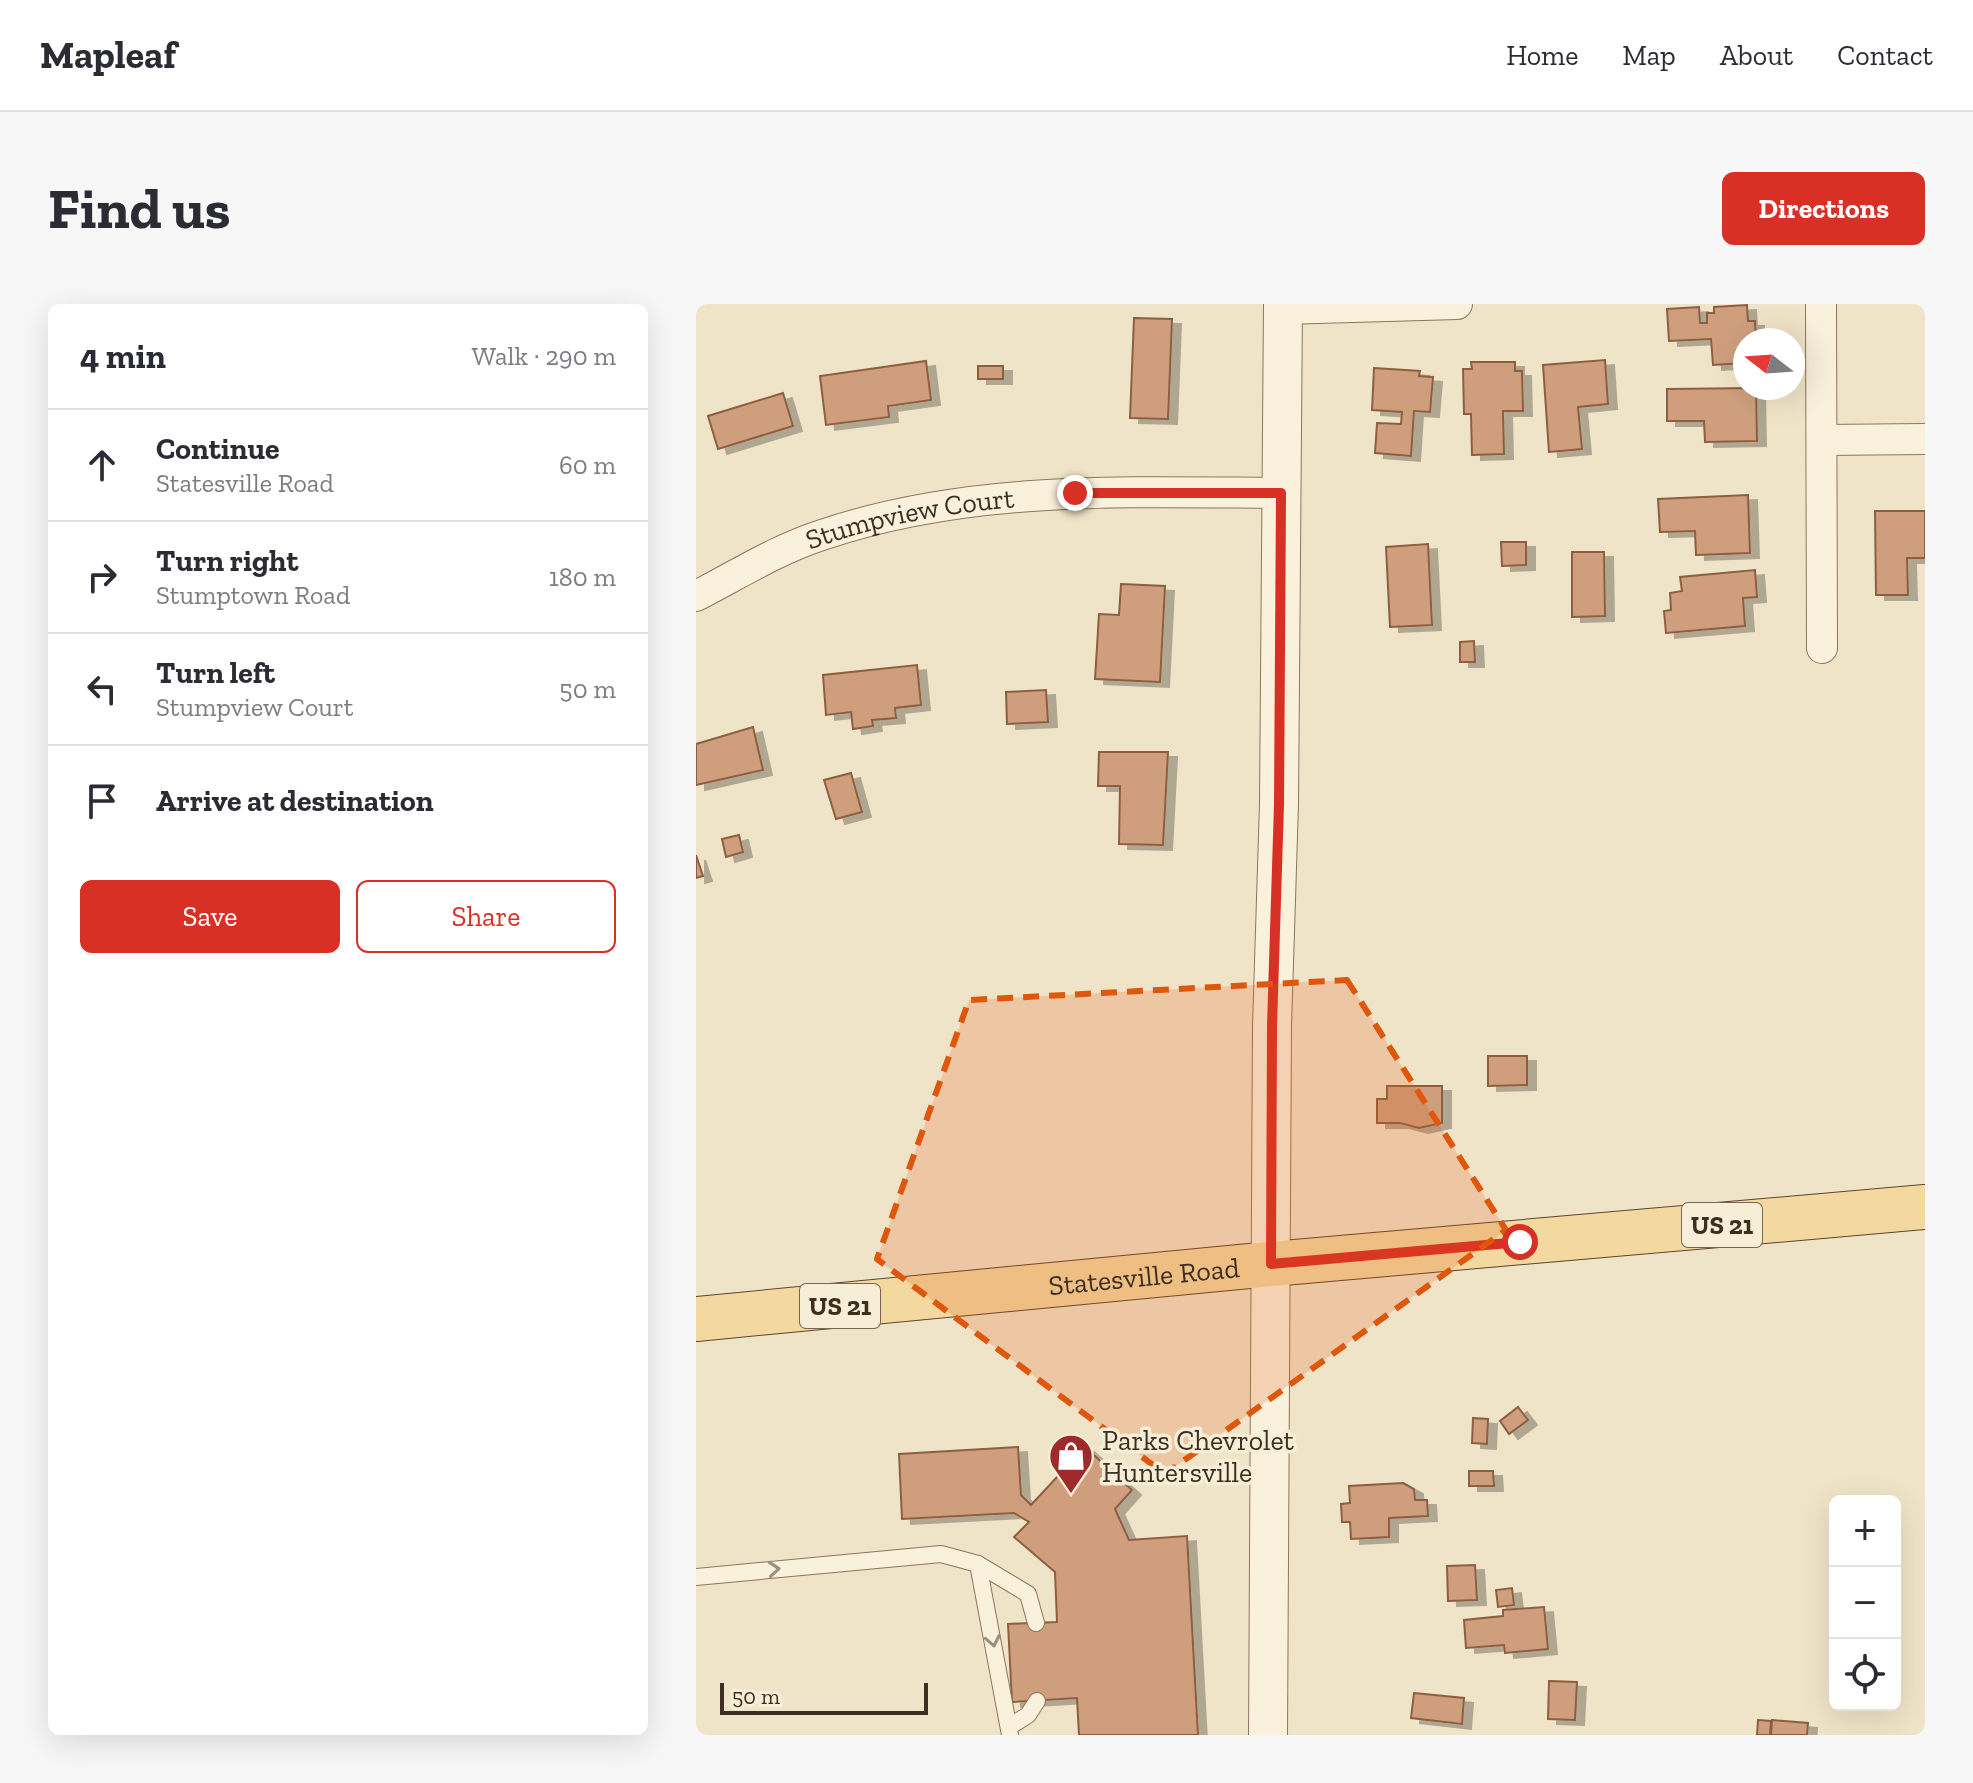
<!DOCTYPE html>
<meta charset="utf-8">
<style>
:root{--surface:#fff;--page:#f7f7f7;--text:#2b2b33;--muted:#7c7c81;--line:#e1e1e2;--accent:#d93025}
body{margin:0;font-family:"Zilla Slab",serif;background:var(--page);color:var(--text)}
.controls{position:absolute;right:24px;bottom:24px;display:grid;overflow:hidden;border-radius:12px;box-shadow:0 8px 32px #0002}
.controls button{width:72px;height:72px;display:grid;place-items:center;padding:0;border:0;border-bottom:2px solid var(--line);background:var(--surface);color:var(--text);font:40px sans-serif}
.compass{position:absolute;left:1037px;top:24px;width:72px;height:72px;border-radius:50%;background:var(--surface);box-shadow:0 8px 32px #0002;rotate:287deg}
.scale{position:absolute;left:24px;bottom:20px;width:208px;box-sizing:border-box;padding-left:8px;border:4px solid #3d2e20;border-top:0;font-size:22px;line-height:28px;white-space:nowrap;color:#3d2e20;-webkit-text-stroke:6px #f7eed8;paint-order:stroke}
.stop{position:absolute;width:24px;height:24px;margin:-18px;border:6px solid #d93025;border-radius:50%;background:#fff}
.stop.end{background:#d93025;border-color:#fff;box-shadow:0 2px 8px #0008}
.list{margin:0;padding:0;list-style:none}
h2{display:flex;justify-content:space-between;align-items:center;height:104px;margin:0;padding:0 32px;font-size:34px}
h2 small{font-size:26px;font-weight:400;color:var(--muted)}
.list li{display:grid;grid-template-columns:52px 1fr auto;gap:24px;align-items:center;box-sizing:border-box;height:112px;padding:0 32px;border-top:2px solid var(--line)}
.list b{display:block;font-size:30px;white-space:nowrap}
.list p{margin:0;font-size:26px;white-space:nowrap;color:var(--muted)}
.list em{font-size:26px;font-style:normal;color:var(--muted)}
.actions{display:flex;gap:16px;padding:24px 32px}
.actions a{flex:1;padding:18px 0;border:2px solid var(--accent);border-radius:12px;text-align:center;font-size:28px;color:var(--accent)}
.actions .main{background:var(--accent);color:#fff}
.icon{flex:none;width:44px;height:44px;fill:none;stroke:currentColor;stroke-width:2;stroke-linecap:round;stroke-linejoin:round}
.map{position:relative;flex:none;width:1229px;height:1431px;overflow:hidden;border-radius:12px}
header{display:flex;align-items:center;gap:48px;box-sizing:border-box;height:112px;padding:0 40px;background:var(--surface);border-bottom:2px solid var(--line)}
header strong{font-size:38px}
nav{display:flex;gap:44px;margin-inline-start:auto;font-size:28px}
.intro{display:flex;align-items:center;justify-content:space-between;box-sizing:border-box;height:192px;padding:0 48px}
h1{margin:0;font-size:56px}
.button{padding:20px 36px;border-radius:12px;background:var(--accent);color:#fff;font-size:28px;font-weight:700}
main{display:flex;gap:48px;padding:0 48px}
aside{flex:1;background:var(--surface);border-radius:12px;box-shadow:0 8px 32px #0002}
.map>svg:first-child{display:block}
.building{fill:#cf9f7d;stroke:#8d5f41;stroke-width:2;filter:url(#shadow)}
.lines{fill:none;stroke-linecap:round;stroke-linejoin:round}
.service-casing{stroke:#8d765c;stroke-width:18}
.minor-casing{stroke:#8d765c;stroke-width:32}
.tertiary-casing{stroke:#8d765c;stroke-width:40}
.primary-casing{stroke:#5b4430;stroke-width:46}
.service{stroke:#faf1dc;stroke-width:16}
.minor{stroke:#faf1dc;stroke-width:30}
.tertiary{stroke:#faf1dc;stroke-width:38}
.primary{stroke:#f3d9a0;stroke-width:44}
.oneway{stroke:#9c907e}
.route{stroke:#d93025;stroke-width:10}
.marked{fill:#df570d;fill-opacity:0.2;stroke:#df570d;stroke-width:6;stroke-dasharray:16 10;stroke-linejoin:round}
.labels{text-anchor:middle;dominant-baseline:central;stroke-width:7;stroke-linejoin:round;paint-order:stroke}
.shield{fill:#f7eed8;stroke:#756857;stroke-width:2}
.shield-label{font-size:26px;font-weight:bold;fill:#3d2e20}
.street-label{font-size:28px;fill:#3d2e20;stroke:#f7eed8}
.poi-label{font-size:28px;fill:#3d2e20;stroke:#f7eed8;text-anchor:start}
</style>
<header>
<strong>Mapleaf</strong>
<nav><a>Home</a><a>Map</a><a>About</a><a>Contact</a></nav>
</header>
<div class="intro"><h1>Find us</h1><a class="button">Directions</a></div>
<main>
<aside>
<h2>4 min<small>Walk · 290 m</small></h2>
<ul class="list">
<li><svg class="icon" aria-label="ahead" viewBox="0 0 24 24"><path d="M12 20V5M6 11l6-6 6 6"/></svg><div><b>Continue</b><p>Statesville Road</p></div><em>60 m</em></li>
<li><svg class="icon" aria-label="right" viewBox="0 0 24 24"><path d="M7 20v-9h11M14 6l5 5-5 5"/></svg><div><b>Turn right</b><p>Stumptown Road</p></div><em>180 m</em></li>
<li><svg class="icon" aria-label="left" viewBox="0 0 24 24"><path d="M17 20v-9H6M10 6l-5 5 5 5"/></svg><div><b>Turn left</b><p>Stumpview Court</p></div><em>50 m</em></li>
<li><svg class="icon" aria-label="arrive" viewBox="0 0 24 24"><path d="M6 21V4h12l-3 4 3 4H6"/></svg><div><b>Arrive at destination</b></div></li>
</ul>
<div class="actions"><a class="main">Save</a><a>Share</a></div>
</aside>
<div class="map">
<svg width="1229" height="1431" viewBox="0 0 1229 1431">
<defs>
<filter id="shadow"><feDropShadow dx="9" dy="5" stdDeviation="0" flood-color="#0004"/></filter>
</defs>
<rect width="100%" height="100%" fill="#f0e4c8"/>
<!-- building -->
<g class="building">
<polygon points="1051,1 1052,17 1059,17 1060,36 1049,36 1049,59 1017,61 1015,35 973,37 971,5 1003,3 1004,19 1011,19 1011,9 1018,9 1018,3"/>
<polygon points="438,14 476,15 472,115 434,114"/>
<polygon points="909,56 912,100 882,103 886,145 853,148 847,61"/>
<polygon points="230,57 235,96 192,102 193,113 130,121 124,72"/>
<polygon points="775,58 819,58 819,67 826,67 827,107 807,107 808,150 776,151 775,110 768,110 767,65 776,65"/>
<rect x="282" y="62" width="25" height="13"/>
<polygon points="678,64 724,67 723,72 737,73 734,108 718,107 715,152 679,149 681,119 705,120 706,108 676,106"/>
<polygon points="1060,84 1061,137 1009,138 1008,117 971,117 971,85"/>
<polygon points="87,89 97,122 22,145 12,112"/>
<polygon points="1052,191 1054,249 1000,251 999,227 964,228 962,195"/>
<polygon points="1179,207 1229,207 1229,254 1211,254 1212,291 1180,291"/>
<polygon points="805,238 830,238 830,261 806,262"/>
<polygon points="732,240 736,321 694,323 690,243"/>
<polygon points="876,248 908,248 909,312 876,313"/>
<polygon points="1059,266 1061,293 1047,294 1049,322 970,329 968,307 975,306 974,289 986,287 984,273"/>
<polygon points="425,280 469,282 464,378 399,375 403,310 423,311"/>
<polygon points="778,337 779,358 764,358 764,338"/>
<polygon points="221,361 225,401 199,404 200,414 176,416 177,422 157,425 155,408 130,411 127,371"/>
<polygon points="350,386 352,418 311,420 310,388"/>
<polygon points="57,423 67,466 0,481 0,440"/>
<polygon points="403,448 472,448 467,541 423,540 424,482 402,482"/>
<polygon points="155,469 166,508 140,515 128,476"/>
<polygon points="43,531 47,548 30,553 26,535"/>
<polygon points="0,551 7,572 0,574"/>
<polygon points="792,752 831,752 831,781 792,782"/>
<polygon points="691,782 746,782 746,819 723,824 704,819 681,819 681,795 691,795"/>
<polygon points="822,1103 832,1116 813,1130 804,1117"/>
<polygon points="777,1114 792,1115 791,1140 776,1139"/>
<polygon points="322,1143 325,1191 335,1201 389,1143 436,1186 419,1205 433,1236 491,1232 502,1431 383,1431 381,1394 316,1398 312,1320 361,1318 359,1268 318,1233 333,1218 318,1209 206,1215 203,1150"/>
<polygon points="773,1167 797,1167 798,1182 773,1182"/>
<polygon points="707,1179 718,1185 719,1196 731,1196 732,1212 693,1214 693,1233 655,1235 654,1218 646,1218 645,1200 654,1199 653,1182"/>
<polygon points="779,1261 781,1296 752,1297 751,1262"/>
<polygon points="816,1284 818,1301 802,1303 800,1286"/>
<polygon points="848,1303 852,1345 809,1349 808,1341 770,1344 768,1316 807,1312 807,1306"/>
<polygon points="853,1377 881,1378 879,1416 852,1415"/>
<polygon points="718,1389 768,1394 766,1420 715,1414"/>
<polygon points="1062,1416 1075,1417 1074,1431 1061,1431"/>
<polygon points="1076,1416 1112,1419 1111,1431 1075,1431"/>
</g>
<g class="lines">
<!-- service casing -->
<g class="service-casing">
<g id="service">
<polyline points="282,1260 314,1431"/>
<polyline points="0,1273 245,1250 282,1260 332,1290 340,1319"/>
<polyline points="313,1423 332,1411 341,1397"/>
</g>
</g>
<!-- minor casing -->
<g class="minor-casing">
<g id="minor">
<polyline points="1125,0 1126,344"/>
<polyline points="587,5 761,0"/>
<polyline points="1127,136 1229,135"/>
<path id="s1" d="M0,292C41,271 82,245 126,231C273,181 432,188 585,189"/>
</g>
</g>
<!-- tertiary casing -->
<g class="tertiary-casing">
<polyline id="tertiary" points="572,1431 576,722 583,500 587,0"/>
</g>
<!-- primary casing -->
<g class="primary-casing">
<g id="primary">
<path id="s2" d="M0,1015L575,960L1229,903"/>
</g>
</g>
<!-- service -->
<use href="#service" class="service"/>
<!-- minor -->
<use href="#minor" class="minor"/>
<!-- tertiary -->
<use href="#tertiary" class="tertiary"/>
<!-- primary -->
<use href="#primary" class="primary"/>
</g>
<!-- one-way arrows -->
<defs><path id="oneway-chevron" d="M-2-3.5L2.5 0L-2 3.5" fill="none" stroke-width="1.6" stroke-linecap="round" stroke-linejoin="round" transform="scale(2)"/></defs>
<g class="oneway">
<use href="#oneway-chevron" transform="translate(78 1265) rotate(-5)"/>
<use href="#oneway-chevron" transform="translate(297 1337) rotate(79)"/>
</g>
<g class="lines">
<!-- route -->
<polyline class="route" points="379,189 585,189 583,500 576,722 575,960 824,938"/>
</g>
<!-- marked area -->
<path class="marked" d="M651,676L810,926L469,1170L181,955L273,696Z"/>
<!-- icons -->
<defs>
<g id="shop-pin" transform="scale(2.3)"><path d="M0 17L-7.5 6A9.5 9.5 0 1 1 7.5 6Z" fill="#9e2a2b" stroke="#f7eed8"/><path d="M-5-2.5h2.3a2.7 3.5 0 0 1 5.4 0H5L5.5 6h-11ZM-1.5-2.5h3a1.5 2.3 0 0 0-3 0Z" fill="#fff"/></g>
</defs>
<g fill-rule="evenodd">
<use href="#shop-pin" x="375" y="1152"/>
</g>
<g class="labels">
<!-- shield labels -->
<g class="shield">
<rect x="986" y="899" width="80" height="44" rx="6"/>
<rect x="104" y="980" width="80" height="44" rx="6"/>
</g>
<g class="shield-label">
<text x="1026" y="921">US 21</text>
<text x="144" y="1002">US 21</text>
</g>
<!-- street labels -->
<g class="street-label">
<text stroke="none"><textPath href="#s1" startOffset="230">Stumpview Court</textPath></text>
<text stroke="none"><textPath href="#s2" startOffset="450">Statesville Road</textPath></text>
</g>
<!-- poi labels -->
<g class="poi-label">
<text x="406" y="1136">Parks Chevrolet<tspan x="406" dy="32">Huntersville</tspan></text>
</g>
</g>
</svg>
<div class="controls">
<button>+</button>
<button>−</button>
<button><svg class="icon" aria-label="locate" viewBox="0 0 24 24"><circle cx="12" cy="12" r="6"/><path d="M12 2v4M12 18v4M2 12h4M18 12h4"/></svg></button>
</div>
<svg class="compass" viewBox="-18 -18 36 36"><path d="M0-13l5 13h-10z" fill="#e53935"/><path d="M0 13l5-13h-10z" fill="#7c7c81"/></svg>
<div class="scale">50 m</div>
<div class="stop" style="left:824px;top:938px"></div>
<div class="stop end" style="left:379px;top:189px"></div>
</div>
</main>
